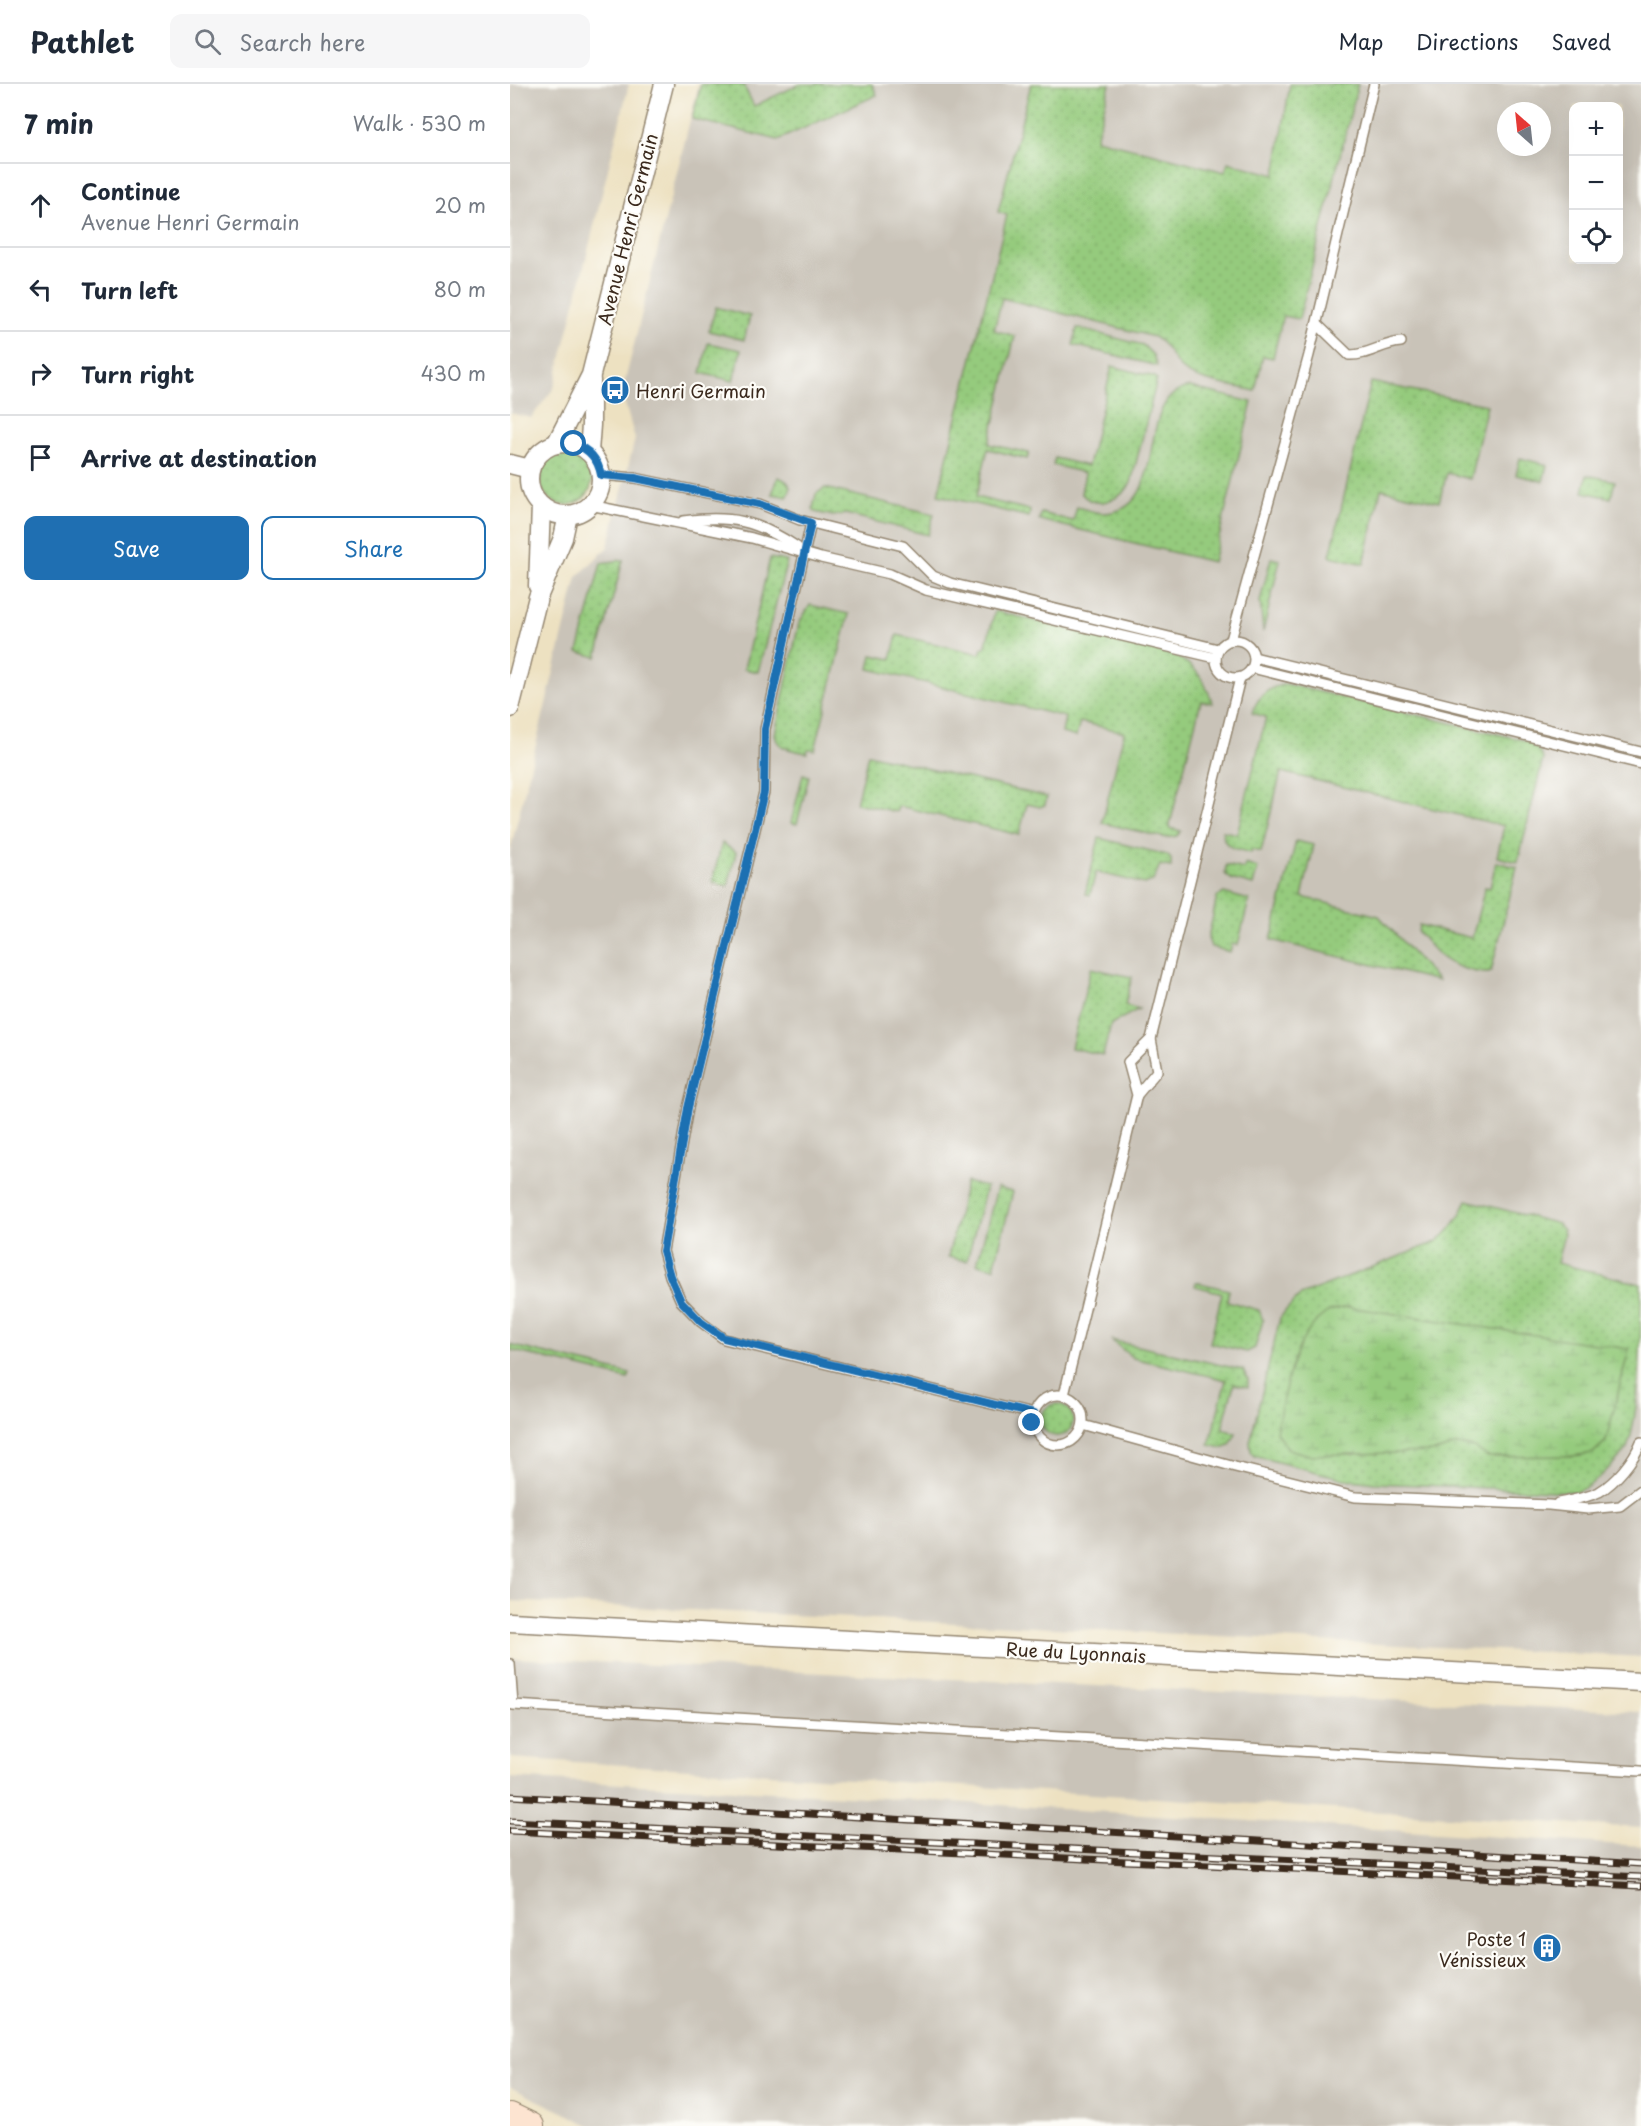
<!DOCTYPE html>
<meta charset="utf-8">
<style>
:root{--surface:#fff;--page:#f6f6f7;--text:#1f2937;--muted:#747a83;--line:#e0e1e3;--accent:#1f6fb2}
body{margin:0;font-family:"Playpen Sans",sans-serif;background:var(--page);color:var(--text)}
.controls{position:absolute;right:18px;top:18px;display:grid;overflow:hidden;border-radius:12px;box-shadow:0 6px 24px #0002}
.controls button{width:54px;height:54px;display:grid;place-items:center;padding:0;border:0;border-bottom:2px solid var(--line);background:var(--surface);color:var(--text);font:30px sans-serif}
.compass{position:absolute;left:987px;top:18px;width:54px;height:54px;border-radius:50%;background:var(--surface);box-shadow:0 6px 24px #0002;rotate:333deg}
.stop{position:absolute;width:18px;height:18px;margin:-14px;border:4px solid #1f6fb2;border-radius:50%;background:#fff}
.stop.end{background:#1f6fb2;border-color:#fff;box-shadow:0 2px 6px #0008}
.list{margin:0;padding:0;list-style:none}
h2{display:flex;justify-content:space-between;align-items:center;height:78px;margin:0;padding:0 24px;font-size:26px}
h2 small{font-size:20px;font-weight:400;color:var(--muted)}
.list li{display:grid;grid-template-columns:39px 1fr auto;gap:18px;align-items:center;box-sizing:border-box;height:84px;padding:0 24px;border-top:2px solid var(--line)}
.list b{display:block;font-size:22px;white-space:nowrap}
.list p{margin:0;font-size:20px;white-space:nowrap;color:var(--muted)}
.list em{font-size:20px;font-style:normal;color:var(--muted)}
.actions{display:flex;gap:12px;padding:18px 24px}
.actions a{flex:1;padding:14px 0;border:2px solid var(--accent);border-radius:12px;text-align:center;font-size:21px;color:var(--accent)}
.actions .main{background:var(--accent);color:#fff}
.icon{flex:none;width:33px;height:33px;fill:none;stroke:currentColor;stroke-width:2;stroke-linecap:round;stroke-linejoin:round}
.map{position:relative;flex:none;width:1131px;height:2042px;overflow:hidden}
header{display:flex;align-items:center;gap:36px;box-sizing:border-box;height:84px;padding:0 30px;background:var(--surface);border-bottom:2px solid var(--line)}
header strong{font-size:28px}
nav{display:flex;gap:33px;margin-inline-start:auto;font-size:21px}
.search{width:420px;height:54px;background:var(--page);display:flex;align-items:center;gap:15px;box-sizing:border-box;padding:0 21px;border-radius:12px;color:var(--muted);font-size:22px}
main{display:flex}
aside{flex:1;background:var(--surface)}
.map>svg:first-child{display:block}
.industrial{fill:#c9c3b8;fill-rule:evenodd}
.grass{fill:url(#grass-dots);stroke:#687a4e;stroke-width:1.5}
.wetland{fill:url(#wetland-marsh);stroke:#687a4e;stroke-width:1.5}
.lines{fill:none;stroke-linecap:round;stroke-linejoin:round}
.lane-casing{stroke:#948670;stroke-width:12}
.street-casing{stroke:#948670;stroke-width:21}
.secondary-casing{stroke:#948670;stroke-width:28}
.lane{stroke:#fff;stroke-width:9}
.street{stroke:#fff;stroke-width:18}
.secondary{stroke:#fde4d1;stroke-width:26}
.rail-casing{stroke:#3b2a1e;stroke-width:7}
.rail{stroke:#fdfcf7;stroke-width:4.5;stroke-dasharray:14;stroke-linecap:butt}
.route{stroke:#1f6fb2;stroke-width:8}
.labels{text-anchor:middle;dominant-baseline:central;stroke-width:4.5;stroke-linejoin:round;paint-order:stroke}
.street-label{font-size:18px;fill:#3b2a1e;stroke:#fdfcf7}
.poi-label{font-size:18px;fill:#3b2a1e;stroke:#fdfcf7;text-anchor:start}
</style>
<header>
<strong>Pathlet</strong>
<div class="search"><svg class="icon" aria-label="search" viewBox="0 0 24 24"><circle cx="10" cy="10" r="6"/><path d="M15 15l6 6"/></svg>Search here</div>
<nav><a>Map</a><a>Directions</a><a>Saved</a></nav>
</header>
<main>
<aside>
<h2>7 min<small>Walk · 530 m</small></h2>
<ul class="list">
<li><svg class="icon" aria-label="ahead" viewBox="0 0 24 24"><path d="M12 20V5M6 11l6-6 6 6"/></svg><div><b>Continue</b><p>Avenue Henri Germain</p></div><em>20 m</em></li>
<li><svg class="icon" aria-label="left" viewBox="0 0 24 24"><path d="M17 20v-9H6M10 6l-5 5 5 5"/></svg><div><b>Turn left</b></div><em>80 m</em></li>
<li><svg class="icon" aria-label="right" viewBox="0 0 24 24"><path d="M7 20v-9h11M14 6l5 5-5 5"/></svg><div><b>Turn right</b></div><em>430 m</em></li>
<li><svg class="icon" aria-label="arrive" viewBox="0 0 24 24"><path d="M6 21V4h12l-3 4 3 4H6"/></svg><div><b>Arrive at destination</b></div></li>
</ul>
<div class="actions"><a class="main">Save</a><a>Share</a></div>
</aside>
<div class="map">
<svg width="1131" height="2042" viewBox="0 0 1131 2042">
<defs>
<pattern id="grass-dots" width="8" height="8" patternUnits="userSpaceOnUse" patternTransform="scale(1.5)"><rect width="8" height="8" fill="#95cb7d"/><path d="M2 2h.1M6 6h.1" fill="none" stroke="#81ae6c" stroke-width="1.8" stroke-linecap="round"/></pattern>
<pattern id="wetland-marsh" width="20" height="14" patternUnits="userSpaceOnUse" patternTransform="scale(1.5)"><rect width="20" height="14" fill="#95cb7d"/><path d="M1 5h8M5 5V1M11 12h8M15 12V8" fill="none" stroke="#81ae6c"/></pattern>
</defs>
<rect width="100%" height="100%" fill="#fdfcf7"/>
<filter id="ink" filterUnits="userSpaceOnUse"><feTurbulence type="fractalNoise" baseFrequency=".0167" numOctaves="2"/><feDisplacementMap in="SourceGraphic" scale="12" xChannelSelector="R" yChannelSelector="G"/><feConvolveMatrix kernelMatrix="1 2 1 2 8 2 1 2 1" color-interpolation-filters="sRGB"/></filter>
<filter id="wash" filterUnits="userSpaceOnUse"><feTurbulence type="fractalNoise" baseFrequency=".008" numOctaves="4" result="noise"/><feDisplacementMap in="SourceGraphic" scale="24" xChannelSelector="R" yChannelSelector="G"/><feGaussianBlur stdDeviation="1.35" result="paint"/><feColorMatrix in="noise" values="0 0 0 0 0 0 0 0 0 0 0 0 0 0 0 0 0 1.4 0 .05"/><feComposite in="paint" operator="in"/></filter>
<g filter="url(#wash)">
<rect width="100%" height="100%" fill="#ede1c1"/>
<!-- industrial -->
<g class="industrial">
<polygon points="0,0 119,0 44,304 21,334 0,329"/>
<path d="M189,0H1131V1573L0,1517V767L67,493L98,463L125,355L112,309ZM1064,22H1108V176H1064ZM996,27H1032V63H996Z"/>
<polygon points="0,1574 1131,1628 1131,1744 0,1674"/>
<polygon points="0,1694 410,1716 1131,1762 1131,2042 82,2042 0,2003"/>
</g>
<!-- grass -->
<g class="grass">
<polygon points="191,0 233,0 244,22 290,0 362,0 367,11 268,56 182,35"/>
<path d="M521,0H600L586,55L715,88L718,78L765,91L780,0H848L789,235L773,232L763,274L753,272L745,307C726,302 686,298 672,285C661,275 658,261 644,253L492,214L484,246L505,252L479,360L519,369L517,375L478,365L466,413L520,426L519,433L428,411L497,131L488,128Z"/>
<polygon points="206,223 240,232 234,256 199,247"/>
<polygon points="567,244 633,261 643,271 647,282 563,261"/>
<polygon points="198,259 231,266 223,297 191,289"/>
<path d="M602,282L645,293L647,296L621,399C611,416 585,427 571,409L575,389L543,381L545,374L578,382Z"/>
<polygon points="861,298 977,321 960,395 937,389 929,418 871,405 854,480 820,472"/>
<path d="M680,303L742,318L703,478L529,436L531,429L563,437L567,423C576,425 585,429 594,429C663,427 621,312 680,303Z"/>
<circle cx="56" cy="395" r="26"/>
<polygon points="1010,374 1037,381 1033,397 1006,391"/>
<polygon points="1077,391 1105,397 1101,414 1073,408"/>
<path d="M268,393C278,396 284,403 277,413L262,410Z"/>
<polygon points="315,404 424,430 418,451 336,430 323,432 305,428 303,424 306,410"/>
<polygon points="260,474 277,477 248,588 234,585"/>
<polygon points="761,474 770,476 753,548 750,517"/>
<polygon points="113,476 87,573 68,568 91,479"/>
<path d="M300,521L339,530L305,666L298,665L297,669C284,666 266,666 265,650L289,539Z"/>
<path d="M485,527L660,570C686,580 693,594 703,619L691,617L659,744L671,747L667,752L656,754L592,739L614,648L570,638L566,653L552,649L555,633L359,585L362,571L381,575L387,551L470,570L472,564H475Z"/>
<path d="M776,600L1017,657C1025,662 1030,666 1033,675L1008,778L987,773L994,742L771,688L751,768L742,766L741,769C728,765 712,765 713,747L727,750L756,633L742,629C748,612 758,603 776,600Z"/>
<polygon points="358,670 537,713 535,721 530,723 517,720 509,751 389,722 386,728 346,719"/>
<polygon points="293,690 299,692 287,740 281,739"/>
<polygon points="589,754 657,771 661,775 661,783 650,781 643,797 634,800 586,788 580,811 575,810"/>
<polygon points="786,757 804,761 792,813 869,832 928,897 761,856"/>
<polygon points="212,759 226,768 218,802 202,798"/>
<path d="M986,778L1007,783L981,888C975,891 969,888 962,887C932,879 927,870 908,848L909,841L962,854L975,803L980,804Z"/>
<polygon points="735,780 748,784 743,801 721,795 715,790 716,781 734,785"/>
<polygon points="714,809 739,816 728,861 722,860 720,868 701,863 698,854 707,813"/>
<polygon points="581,884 622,893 615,921 629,925 601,940 593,971 561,964"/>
<polygon points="456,1098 476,1103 457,1177 438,1173"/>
<polygon points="487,1104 503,1108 484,1184 467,1180"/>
<path d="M957,1116L1048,1140L1053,1146L1054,1150L1047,1179L1131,1200C1131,1243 1131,1328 1117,1364C1111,1373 1103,1380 1095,1388C1087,1396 1076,1405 1065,1408L864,1399L834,1395L744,1372L741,1368L740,1358L770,1234L776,1226L791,1211L926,1158C941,1147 950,1133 957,1116Z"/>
<polygon points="686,1198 719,1206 717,1217 749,1226 753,1236 745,1264 737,1268 700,1259 712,1209 685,1202"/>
<polygon points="601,1256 733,1286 738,1295 738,1303 724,1300 712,1345 726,1349 720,1361 712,1364 699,1361 716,1296 623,1274"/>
<polygon points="0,1261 120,1290 118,1295 0,1266"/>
<circle cx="547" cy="1336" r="16"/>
</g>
<!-- wetland -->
<path class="wetland" d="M838,1223L1119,1265L1096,1357L1083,1369L1063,1372L978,1373L965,1364L947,1361L924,1368L799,1371L778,1365L766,1348C774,1310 782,1253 816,1229C822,1225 831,1224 838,1223Z"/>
</g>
<g filter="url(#ink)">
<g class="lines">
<!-- lane casing -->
<g class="lane-casing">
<g id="lane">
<path d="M807,240L839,271C857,272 873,259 891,258"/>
<polyline points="91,391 125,394 250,420 290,436 393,462 423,492 440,499 708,565"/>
<polyline points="80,421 242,454 311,474 380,490 416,506 706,574"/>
<path d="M173,437C221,431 246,436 287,463"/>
<polyline points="301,439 255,645 254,708 178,1024 153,1167 160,1192 171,1217 191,1238 214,1255 523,1330"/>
<circle cx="725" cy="575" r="19"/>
<polyline points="721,556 799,271 864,0"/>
<polyline points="744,573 1131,668"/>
<polyline points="742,584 1131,680"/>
<polyline points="641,955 730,594"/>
<circle cx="548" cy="1336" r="25"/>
<polyline points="554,1311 627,1011 647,987 641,955 618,978 627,1011"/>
<polyline points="573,1341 725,1383 845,1413 1039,1421 1078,1425 1110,1422 1131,1406"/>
<path d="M1048,1419C1061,1416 1077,1414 1089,1408C1106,1398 1124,1376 1131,1358"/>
<polyline points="0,1580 3,1621 1131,1687"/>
</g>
</g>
<!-- street casing -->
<g class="street-casing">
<g id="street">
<circle cx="55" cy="395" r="36"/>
<polyline points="46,360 81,291 154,0"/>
<polyline points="79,368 81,341 81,296"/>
<polyline points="0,380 20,385"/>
<polyline points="28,502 31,422"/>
<polyline points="0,624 28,513 53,454 58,431"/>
<polyline points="0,1538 1131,1598"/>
</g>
</g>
<!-- secondary casing -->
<g class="secondary-casing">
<polyline id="secondary" points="0,2032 21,2042"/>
</g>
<!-- lane -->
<use href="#lane" class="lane"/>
<!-- street -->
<use href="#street" class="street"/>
<!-- secondary -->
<use href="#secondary" class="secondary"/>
<!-- rail casing -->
<g class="rail-casing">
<g id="rail">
<polyline points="0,1712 1131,1780"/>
<polyline points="0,1737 1131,1793"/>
<polyline points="0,1747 1131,1802"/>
</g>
</g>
<!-- rail -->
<use href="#rail" class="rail"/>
</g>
</g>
<g class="lines" filter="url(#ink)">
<!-- route -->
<path class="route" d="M64,360C79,365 88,375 91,391L125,394L250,420L301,439L255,645L254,708L178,1024L153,1167L160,1192L171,1217L191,1238L214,1254L523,1330L522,1339"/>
</g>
<!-- icons -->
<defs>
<g id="bus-disc" transform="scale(1.5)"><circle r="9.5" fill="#1f6fb2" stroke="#fdfcf7"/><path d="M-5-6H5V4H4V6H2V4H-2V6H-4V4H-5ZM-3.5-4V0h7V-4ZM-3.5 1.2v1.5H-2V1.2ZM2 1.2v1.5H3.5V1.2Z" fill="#fff"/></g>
<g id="building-disc" transform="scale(1.5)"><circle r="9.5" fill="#1f6fb2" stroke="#fdfcf7"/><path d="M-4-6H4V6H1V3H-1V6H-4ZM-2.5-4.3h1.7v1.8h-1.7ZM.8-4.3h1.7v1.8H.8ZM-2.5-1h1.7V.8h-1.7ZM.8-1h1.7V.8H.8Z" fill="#fff"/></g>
</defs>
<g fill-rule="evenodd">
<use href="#bus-disc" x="105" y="306"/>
<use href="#building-disc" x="1037" y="1864"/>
</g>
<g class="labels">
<!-- street labels -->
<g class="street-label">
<text transform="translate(117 145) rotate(-76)">Avenue Henri Germain</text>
<text transform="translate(566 1568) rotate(3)">Rue du Lyonnais</text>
</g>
<!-- poi labels -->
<g class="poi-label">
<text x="126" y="306">Henri Germain</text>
<text x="1016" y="1854" text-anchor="end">Poste 1<tspan x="1016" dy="21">Vénissieux</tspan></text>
</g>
</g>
</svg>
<div class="controls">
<button>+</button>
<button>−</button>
<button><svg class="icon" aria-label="locate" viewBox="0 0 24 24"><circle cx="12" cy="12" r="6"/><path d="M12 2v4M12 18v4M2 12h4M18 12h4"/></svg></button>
</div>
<svg class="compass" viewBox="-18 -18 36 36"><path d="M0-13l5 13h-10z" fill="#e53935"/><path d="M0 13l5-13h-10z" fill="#747a83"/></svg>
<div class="stop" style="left:64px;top:360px"></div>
<div class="stop end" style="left:522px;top:1339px"></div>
</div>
</main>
